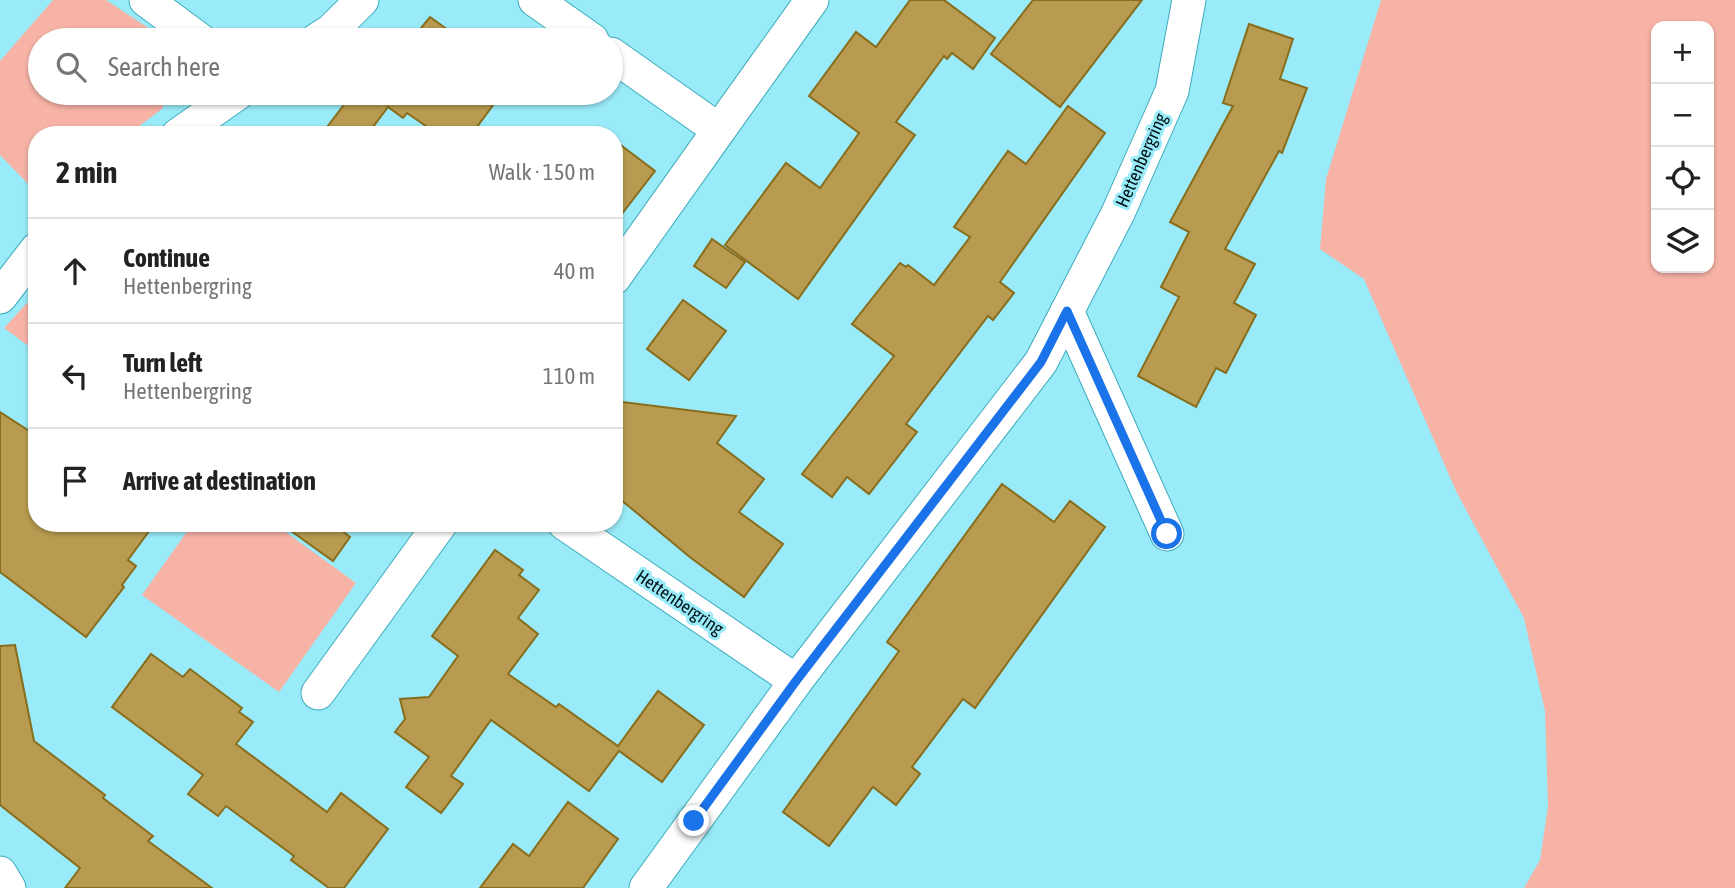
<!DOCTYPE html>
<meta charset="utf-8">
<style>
:root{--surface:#fff;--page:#f6f6f6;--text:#222;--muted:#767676;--line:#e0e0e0}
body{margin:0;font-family:"Asap Condensed",sans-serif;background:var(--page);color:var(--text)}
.controls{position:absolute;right:21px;top:21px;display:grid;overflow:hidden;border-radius:14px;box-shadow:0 2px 5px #0004}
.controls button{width:63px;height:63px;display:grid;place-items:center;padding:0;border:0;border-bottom:2px solid var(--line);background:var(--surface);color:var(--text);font:35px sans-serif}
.stop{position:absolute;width:21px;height:21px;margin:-16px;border:5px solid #1a73e8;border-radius:50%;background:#fff}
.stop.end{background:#1a73e8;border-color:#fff;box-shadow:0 2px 7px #0008}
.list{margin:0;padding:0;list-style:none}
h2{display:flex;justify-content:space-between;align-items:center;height:91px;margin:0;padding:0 28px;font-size:30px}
h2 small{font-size:23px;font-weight:400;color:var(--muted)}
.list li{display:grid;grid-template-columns:46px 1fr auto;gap:21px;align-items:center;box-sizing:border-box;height:105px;padding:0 28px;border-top:2px solid var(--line)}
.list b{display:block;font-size:26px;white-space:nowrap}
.list p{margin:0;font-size:23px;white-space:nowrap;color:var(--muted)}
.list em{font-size:23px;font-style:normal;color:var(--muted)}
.icon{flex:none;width:38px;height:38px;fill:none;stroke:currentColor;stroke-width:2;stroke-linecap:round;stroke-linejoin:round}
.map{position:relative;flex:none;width:1735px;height:888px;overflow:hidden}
.search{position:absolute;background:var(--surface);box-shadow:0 2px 5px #0004;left:28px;top:28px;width:595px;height:77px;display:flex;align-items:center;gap:18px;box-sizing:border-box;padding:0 24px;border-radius:38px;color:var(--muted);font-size:26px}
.panel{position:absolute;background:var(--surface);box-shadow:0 2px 5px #0004;left:28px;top:126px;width:595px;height:406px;border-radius:28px}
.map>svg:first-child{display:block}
.green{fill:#f8b3a7;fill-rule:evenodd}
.building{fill:#b89b50;stroke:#886d1c;stroke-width:2}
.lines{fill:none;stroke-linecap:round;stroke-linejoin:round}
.street-casing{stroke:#3cacbd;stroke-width:35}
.street{stroke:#fff;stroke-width:33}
.route{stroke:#1a73e8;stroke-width:9}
.labels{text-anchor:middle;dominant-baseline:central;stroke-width:6;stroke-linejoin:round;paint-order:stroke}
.street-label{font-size:18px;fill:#001316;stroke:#9aebf9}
</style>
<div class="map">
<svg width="1735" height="888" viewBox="0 0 1735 888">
<rect width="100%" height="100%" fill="#9aebf9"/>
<!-- green -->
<g class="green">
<polygon points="53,0 106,0 153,31 157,40 40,40 40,93 167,93 162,109 127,135 37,135 37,193 0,155 0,61"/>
<path d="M1381,0H1735V888H1524L1540,860L1548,806L1545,711L1524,618L1456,491L1364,279L1320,249L1326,179ZM1709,26V268H1656V26Z"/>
<polygon points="37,292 37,352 4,328"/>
<polygon points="193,523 273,523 356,583 279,692 142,595"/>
</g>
<!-- building -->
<g class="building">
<polygon points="910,0 944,0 995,38 973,69 952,53 947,59 944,56 896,122 915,135 798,299 725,245 786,163 820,188 859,133 809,96 856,32 876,47"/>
<polygon points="1033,0 1142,0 1060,107 991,54"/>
<polygon points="430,17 458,37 466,34 474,40 411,40"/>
<polygon points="1249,24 1293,39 1280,79 1307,88 1282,153 1279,151 1225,249 1255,264 1234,303 1256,315 1226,373 1216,368 1196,407 1138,376 1179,297 1161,287 1189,232 1170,222 1233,106 1223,103"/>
<polygon points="353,93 502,93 471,135 439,135 407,113 403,118 388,107 367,135 321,135"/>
<polygon points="1068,106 1105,133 1000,282 1014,293 993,320 988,316 906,424 917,432 869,494 847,477 832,497 802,474 894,356 852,324 900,263 906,267 908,265 934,285 970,237 954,227 1008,151 1026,164"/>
<polygon points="614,140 655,171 614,224"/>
<polygon points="712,239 745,262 726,288 694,266"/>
<polygon points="683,300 726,331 689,380 647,349"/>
<polygon points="614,401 736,416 717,443 764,479 739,512 783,544 744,597 691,558 614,494"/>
<polygon points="0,412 37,436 37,523 155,523 128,560 136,566 122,585 124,587 86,637 0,572"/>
<polygon points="1002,484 1054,522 1070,501 1105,527 975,708 963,699 912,767 920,774 896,805 873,787 829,846 783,812 899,651 887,642"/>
<polygon points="280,523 332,523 350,537 333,561"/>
<polygon points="495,550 523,570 519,575 539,590 518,618 538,634 508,674 556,707 559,704 618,746 658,691 704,725 662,782 619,751 589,791 491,720 451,776 463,784 441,813 406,787 429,757 395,732 405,719 400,699 429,697 458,656 432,636"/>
<polygon points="15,645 34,741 105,795 103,798 153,836 148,841 212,888 65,888 80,868 0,805 0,646"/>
<polygon points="151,654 183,677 190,669 242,708 239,712 253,722 236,744 327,812 341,793 388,829 344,888 329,888 291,860 294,856 226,806 218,816 188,794 203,775 112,707"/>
<polygon points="568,802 618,839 583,888 480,888 513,844 529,856"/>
</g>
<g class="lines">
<!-- street casing -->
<g class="street-casing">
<g id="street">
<polyline points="146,0 200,40"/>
<polyline points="535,0 592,40"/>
<polyline points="317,40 331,31 362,0"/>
<polyline points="611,54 719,130 812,0"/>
<polyline points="178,135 238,93"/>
<polyline points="614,278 719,130"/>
<polyline points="0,297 37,249"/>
<polyline points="1067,311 1167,534"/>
<polyline points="564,523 796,681"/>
<polyline points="318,693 441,523"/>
<polyline points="0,873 9,888"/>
<polyline points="646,888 796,681 1041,362 1118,213 1172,91 1189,0"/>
</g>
</g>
<!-- street -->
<use href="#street" class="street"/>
</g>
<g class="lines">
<!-- route -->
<polyline class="route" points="694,821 796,681 1041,362 1067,311 1167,534"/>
</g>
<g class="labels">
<!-- street labels -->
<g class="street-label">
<text transform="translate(1141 160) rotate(-66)">Hettenbergring</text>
<text transform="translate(680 602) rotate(34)">Hettenbergring</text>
</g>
</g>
</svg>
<div class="controls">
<button>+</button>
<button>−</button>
<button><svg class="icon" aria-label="locate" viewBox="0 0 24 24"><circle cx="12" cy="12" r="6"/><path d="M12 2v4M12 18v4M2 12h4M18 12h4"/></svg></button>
<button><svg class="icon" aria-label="layers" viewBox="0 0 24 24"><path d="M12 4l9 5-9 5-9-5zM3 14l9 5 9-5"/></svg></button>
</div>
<div class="stop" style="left:1167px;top:534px"></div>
<div class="stop end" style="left:694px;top:821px"></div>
<div class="search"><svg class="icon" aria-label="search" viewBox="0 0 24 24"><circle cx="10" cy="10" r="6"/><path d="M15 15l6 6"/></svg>Search here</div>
<section class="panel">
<h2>2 min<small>Walk · 150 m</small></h2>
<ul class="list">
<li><svg class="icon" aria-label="ahead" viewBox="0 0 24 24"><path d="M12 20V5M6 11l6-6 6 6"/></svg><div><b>Continue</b><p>Hettenbergring</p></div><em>40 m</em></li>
<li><svg class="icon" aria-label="left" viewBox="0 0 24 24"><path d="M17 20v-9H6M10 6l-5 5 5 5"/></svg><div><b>Turn left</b><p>Hettenbergring</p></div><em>110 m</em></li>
<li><svg class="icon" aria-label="arrive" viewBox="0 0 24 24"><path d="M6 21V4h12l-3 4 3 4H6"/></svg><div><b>Arrive at destination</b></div></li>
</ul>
</section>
</div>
